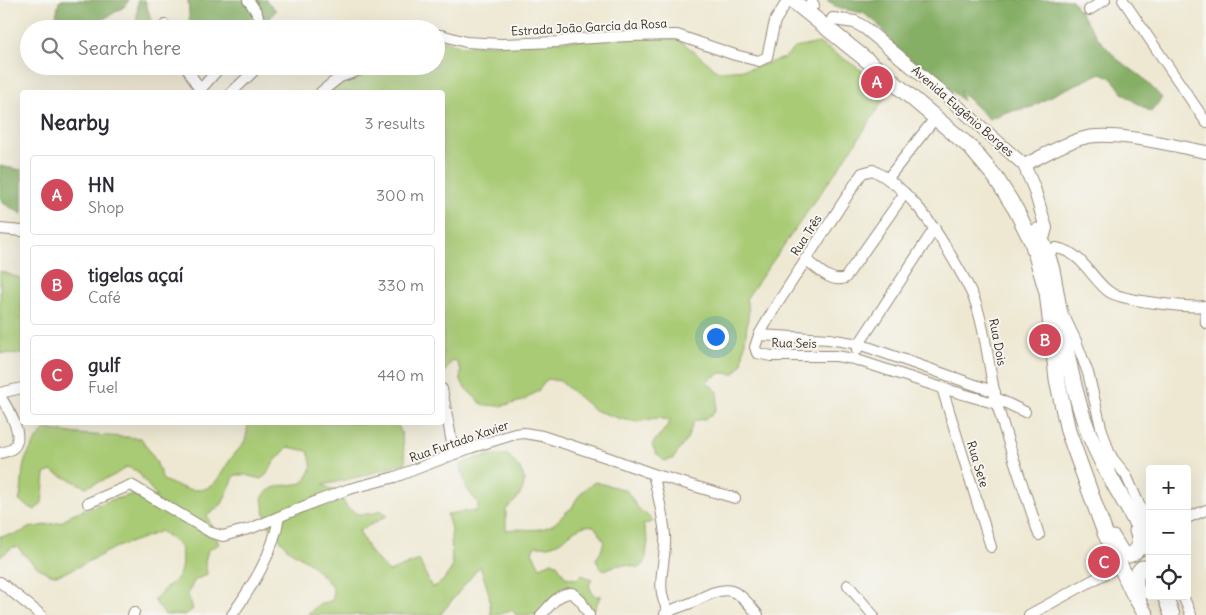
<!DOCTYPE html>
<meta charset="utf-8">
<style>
:root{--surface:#fff;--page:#f2f2f3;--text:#2b2b33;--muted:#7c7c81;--line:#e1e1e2;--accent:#d1495b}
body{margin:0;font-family:Delius,sans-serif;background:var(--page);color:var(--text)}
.controls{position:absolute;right:15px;bottom:15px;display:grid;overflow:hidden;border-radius:5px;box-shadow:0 5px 20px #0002}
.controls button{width:45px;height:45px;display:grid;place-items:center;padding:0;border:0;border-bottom:1px solid var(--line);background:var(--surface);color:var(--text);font:25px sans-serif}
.you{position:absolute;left:715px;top:336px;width:18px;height:18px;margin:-12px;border:4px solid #fff;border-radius:50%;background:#1a73e8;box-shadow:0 0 0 8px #1a73e833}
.badge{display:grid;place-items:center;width:32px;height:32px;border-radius:50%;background:var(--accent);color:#fff;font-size:16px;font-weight:700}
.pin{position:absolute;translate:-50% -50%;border:2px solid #fff;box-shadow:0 1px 5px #0006}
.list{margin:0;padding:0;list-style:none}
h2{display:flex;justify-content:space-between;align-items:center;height:65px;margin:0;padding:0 20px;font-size:21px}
h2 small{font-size:16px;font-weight:400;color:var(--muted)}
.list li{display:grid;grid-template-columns:32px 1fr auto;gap:15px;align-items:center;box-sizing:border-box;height:80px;margin:0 10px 10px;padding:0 10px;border:1px solid var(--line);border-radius:5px}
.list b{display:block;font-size:19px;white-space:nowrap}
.list p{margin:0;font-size:16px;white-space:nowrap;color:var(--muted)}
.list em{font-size:16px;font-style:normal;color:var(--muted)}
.icon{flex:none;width:28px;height:28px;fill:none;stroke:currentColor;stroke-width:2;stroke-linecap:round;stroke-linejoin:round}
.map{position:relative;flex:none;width:1206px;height:615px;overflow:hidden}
.search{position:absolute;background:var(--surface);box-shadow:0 5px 20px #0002;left:20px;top:20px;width:425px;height:55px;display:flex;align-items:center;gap:12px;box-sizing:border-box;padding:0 18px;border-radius:28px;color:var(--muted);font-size:19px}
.panel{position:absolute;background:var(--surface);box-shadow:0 5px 20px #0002;left:20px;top:90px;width:425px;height:335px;border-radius:5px}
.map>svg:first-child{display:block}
.green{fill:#a9cb74;stroke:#727a49}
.forest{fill:#86af66;stroke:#606c42}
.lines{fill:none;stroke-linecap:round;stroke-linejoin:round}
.minor-casing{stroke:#948978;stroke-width:12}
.major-casing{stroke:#948978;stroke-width:14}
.highway-casing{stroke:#948978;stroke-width:17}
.minor{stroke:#fff;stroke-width:10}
.major{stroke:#fff;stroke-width:12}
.highway{stroke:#fff;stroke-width:15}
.labels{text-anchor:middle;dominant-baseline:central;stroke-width:4;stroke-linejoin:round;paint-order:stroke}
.street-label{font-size:12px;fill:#3b2a1e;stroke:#f6f6f2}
</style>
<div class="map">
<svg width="1206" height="615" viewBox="0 0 1206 615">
<rect width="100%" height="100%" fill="#f6f6f2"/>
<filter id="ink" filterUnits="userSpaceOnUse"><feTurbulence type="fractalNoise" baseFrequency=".02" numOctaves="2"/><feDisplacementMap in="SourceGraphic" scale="10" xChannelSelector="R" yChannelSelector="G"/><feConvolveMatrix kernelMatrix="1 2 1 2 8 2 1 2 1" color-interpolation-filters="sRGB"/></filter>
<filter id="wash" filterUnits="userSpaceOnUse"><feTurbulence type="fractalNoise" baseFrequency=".0096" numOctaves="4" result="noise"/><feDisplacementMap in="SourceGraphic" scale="20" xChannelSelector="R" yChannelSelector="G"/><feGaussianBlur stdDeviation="1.12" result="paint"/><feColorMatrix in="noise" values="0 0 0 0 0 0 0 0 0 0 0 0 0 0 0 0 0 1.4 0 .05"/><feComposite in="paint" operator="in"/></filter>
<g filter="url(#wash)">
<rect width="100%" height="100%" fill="#eee8d2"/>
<!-- green -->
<g class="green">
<path d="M436,38L462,46L615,38L678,39L718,71L749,69L784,58L795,48L819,43L891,89L851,150L746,299L749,310L742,364L734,374L721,373L706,381L718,392C716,413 717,417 694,421L687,439L673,459L664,461L656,453L652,445C658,435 666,431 670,420L657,418L638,422L621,419L594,410L560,381L547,379L539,390L523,401L501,406L483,405L465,388L460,379L461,371L457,362L453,360L443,374L442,92H328L358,73L385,66H436Z"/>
<polygon points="0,271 22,279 22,354 0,353"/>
<path d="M248,423H397L401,432L406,463L362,476L323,485L340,494L347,508L358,514H372L380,510L388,515L359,531L370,552L389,572L419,560L432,588L443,581L452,568L451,529L447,515L459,512L477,511L478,503L467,489L460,465C474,458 492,453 508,455C512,461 521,468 523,475C528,488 516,502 506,509V530C521,527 536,533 550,526C558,523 563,513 572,508C577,496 584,489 595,482L626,490L638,508L654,521L643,525L648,541L645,563L638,568C626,563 616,564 605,570L600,568L596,559L601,552L604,541L594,526C574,523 569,540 552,545C547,547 540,546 535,546L532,552L540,567L552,562L558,565L565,577L576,579L582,575L592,579L589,585L592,593L597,597L601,595L594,610L583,599L563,595L543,615H516L512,610L499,615H491L489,594L480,566L440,615H307L318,605L333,600V587L310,563L288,549L267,524L262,499C269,483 288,486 302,483C313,471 313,467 308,451L288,447L275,461L266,475L261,479L246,475H235L222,504L207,516L219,544L208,550L205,561L207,574L194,581L188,594L193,609L185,615H165L154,600C174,576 185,584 181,547L161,531C146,537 132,542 117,547C105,552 65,576 54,575C42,573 24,557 18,547H13L0,557V536L17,534L29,528L62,522L72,514L111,500L131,495L157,497L137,471L127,467L113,476L86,487L51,471L45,474L42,503L35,510L19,501C23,489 21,476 24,464C27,452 37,439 45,429L78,434L141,438L156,461L163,480C177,486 198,496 212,485C219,480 225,467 230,460C243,442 246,447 248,423Z"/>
</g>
<!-- forest -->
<g class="forest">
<polygon points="62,0 129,0 124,7 107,17 95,29 65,29 56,16 59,2"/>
<polygon points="138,0 145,0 154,29 136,29"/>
<polygon points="188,0 266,0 276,10 269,20 269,29 190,29"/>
<path d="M827,0H1072L1098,38L1117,59L1142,77L1162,98L1151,112C1142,106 1132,101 1124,94C1115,84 1115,78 1101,73L1057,93L1032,107L1007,112L989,119L960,91L963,101L928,69L901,54L877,23L863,13L838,8Z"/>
<polygon points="0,166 22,170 22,214 3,203 0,198"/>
</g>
</g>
<g filter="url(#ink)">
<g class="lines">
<!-- minor casing -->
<g class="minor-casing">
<g id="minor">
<path d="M248,0C255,9 261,17 259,29"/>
<polyline points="811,0 814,5"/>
<polyline points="1123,0 1206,122"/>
<polyline points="1089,10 1105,0"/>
<polyline points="165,25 167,29"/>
<polyline points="436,35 441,35 466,42 501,44 558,42 577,39 628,36 677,35 735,55 759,61 767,57 775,21 788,0"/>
<polyline points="186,66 201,92"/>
<polyline points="200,90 221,66"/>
<polyline points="232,92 259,66"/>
<polyline points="321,92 340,77 371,66"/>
<polyline points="888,178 936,117"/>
<polyline points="0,229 22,231"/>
<path d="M1047,253L1056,248C1082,252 1090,277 1108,291C1121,301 1189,308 1206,306"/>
<path d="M805,259C816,267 831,284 845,278L905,193"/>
<polyline points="1205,307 1206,323"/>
<polyline points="1065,318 1076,341 1088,373 1101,427 1109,452 1113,459 1126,475 1142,511"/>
<polyline points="759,335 829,339 859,344 995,392"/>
<polyline points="857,350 859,344 935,228"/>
<polyline points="942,388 991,547"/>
<polyline points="442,389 454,454"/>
<polyline points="0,393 22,388"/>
<path d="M0,396C7,407 25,435 14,447C11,451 5,452 0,453"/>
<polyline points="996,398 1025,412"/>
<path d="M997,404L942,388L854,359L836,356H771L757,353L755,347L759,335L774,309L862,173L873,170C910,189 933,225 953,259C962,275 972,290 977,307C987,338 989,372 997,404C1009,448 1025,491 1039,535"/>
<path d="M653,474C658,494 663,515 665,535C667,561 653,589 669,611"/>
<polyline points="88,503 131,485 212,533 223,536 252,528 317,501 349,489 395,477 470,448 515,434 524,433 542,436 609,458 653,474 735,498"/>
<polyline points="1136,510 1139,512 1142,511 1150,523"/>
<polyline points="1187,518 1206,510"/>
<polyline points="0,582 41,615"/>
<polyline points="848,585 873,615"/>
<polyline points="1183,596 1191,615"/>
<path d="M665,614C673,608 684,606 693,602C726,585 734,584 758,615"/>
<polyline points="133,615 134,612"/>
<path d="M232,615C253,585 273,554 279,517"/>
<path d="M541,615C551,605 558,593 572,593L581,601L589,615"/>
<polyline points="1029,615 1119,566"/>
</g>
</g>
<!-- major casing -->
<g class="major-casing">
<g id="major">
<polyline points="833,19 855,22 865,28 944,94 1024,165 1034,188 1046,228 1042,242"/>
<path d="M1024,165C1043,156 1063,143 1084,138C1113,130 1174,146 1206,152"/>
</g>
</g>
<!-- highway casing -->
<g class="highway-casing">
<g id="highway">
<polyline points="792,0 879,70 970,147 996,178 1016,210 1032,242 1047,292 1057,379 1068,431 1105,533 1133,593 1146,615"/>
<path d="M1037,231L1047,253L1052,270C1062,321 1069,382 1088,431C1104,473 1131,509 1150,550"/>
<path d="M1113,538L1122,553L1129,555C1141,551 1141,542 1137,531"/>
<polyline points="1140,595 1136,587 1136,575 1142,568 1150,569"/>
<polyline points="1165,596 1172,615"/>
</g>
</g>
<!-- minor -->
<use href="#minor" class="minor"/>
<!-- major -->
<use href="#major" class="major"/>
<!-- highway -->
<use href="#highway" class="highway"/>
</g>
</g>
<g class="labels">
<!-- street labels -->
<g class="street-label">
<text transform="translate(589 27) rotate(-3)">Estrada João García da Rosa</text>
<text transform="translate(963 111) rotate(41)">Avenida Eugênio Borges</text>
<text transform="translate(806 235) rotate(-57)">Rua Três</text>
<text transform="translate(998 342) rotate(79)">Rua Dois</text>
<text transform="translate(794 343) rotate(1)">Rua Seis</text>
<text transform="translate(459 441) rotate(-19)">Rua Furtado Xavier</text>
<text transform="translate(978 464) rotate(73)">Rua Sete</text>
</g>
</g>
</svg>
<div class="controls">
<button>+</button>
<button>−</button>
<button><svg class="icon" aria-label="locate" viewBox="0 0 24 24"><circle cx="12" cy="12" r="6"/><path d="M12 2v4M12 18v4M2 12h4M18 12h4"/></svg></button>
</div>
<div class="you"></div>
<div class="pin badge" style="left:877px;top:82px">A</div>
<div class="pin badge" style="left:1045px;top:340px">B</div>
<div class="pin badge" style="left:1104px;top:562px">C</div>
<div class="search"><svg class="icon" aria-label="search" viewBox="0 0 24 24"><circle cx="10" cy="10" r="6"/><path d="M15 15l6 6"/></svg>Search here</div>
<section class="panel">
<h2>Nearby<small>3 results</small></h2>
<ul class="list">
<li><span class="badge">A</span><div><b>HN</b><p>Shop</p></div><em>300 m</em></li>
<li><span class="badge">B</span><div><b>tigelas açaí</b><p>Café</p></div><em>330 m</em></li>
<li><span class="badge">C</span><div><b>gulf</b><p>Fuel</p></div><em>440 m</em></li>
</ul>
</section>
</div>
